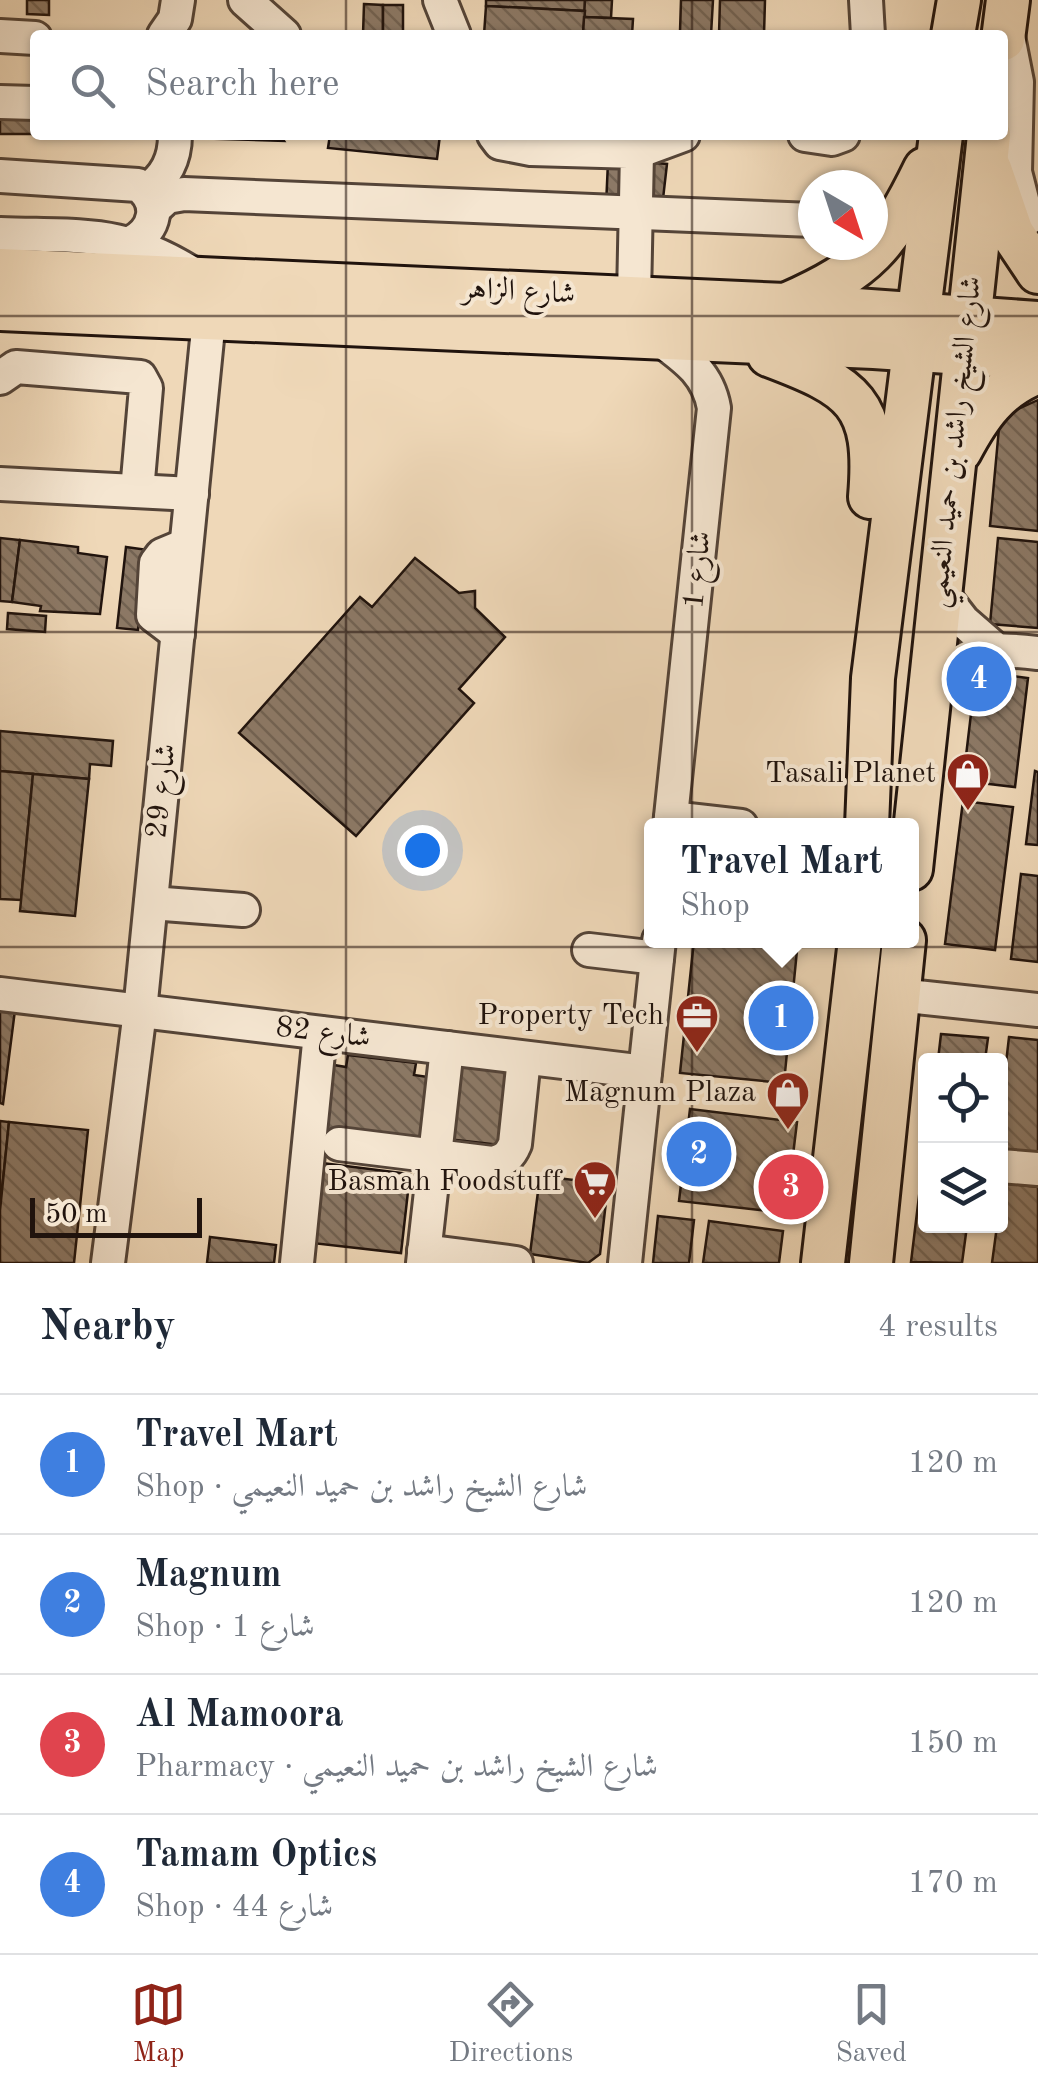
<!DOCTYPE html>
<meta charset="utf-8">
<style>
:root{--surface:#fff;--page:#f2f2f3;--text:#1f2937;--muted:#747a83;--line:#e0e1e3;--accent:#8f2418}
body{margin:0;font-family:"Old Standard TT",Amiri,serif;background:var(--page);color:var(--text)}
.controls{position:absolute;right:30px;bottom:30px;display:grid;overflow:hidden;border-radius:10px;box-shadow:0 2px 8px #0004}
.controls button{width:90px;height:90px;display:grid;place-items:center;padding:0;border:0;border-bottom:2px solid var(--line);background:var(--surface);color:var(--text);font:50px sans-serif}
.compass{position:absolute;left:798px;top:170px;width:90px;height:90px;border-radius:50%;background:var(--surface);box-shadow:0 2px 8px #0004;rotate:141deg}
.scale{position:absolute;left:30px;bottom:25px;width:172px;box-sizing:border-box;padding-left:10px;border:5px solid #20130d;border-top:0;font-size:28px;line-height:35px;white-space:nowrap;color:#20130d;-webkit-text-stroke:8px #f5e6d1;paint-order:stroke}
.you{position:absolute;left:422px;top:850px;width:35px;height:35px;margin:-25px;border:8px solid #fff;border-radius:50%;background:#1a73e8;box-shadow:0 0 0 15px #1a73e833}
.badge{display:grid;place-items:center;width:65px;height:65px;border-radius:50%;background:var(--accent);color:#fff;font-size:32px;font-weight:700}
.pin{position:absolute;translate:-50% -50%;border:5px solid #fff;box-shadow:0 2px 10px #0006}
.popup{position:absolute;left:644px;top:818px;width:275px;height:130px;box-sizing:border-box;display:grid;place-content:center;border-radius:10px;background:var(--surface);filter:drop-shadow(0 2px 8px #0005);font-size:32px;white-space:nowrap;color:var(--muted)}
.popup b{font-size:38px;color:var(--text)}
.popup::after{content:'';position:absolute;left:50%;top:100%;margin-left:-20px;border:20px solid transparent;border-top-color:var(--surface)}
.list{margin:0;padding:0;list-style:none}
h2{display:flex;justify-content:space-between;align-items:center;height:130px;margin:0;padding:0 40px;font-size:42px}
h2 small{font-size:32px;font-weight:400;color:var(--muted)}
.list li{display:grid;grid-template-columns:65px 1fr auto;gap:30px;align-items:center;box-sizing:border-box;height:140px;padding:0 40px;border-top:2px solid var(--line)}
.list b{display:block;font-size:38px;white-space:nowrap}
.list p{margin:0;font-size:32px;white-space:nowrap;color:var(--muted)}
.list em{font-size:32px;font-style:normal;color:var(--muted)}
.icon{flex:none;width:55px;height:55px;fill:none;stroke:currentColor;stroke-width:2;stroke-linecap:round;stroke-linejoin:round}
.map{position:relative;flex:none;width:1038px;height:1263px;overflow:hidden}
.search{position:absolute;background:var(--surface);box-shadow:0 2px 8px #0004;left:30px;right:30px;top:30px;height:110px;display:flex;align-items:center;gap:25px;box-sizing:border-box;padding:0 35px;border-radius:10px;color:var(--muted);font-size:38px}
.sheet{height:690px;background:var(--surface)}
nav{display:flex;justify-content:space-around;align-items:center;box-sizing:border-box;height:140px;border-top:2px solid var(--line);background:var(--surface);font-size:28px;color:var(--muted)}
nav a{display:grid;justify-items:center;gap:5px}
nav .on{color:var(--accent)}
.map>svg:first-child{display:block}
.building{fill:url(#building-back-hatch);stroke:#20130d;stroke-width:2.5}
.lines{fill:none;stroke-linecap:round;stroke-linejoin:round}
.minor-casing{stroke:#544438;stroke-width:38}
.major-casing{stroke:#20130d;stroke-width:48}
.minor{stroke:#f5e6d1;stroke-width:32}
.major{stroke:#efd8b8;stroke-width:42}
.grid{fill:none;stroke:#20130d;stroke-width:2.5;stroke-opacity:0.55}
.labels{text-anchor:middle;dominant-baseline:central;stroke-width:8;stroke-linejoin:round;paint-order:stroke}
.street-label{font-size:30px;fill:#20130d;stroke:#f5e6d1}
.poi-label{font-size:30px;fill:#20130d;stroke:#f5e6d1;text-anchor:end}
</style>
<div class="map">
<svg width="1038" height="1263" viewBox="0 0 1038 1263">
<defs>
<pattern id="building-back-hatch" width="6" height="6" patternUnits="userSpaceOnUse" patternTransform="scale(2.5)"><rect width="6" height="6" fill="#8c7966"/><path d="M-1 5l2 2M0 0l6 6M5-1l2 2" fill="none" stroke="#726252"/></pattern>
</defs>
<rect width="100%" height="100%" fill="#efd8b8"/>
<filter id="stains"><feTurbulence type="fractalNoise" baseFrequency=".002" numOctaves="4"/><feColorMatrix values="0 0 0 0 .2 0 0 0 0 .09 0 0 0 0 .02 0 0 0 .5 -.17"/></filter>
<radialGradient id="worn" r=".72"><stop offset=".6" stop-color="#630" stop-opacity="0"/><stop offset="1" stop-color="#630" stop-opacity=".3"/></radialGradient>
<!-- building -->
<g class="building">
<polygon points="27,0 49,0 49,15 27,14"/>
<polygon points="486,0 585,0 585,11 486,6"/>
<polygon points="585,0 612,0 611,18 584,17"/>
<polygon points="681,0 713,0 711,35 684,35 680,32"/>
<polygon points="720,0 765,0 764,35 719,35"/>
<polygon points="364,4 383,5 383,35 363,35"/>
<rect x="383" y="5" width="20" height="30"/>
<polygon points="486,6 585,11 583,35 484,35"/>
<polygon points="584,17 633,19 632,35 583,35"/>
<rect x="0" y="117" width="35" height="17"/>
<polygon points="190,135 280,135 284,141 190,138"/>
<polygon points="330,135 440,135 437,159 328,148"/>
<polygon points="608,162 630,163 629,197 606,206"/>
<polygon points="645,162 667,164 663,199 642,197"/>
<polygon points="1038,400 1038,531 990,526 1000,417"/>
<polygon points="0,538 20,540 12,602 0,601"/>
<polygon points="998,538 1038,542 1038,628 990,624"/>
<polygon points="20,540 78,547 78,553 107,557 100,614 40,611 41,606 12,602"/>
<polygon points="126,547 148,550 138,630 117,628"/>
<polygon points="415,558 459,593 475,591 475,608 505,637 459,689 474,703 356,836 239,733 360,597 372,607"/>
<polygon points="8,613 46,616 45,632 7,629"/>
<polygon points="976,672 1028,678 1015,787 963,781"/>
<polygon points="0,731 113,741 111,766 90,764 89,779 0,771"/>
<polygon points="0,771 33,774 21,900 0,899"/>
<polygon points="1035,771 1038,772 1038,845 1026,844"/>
<polygon points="33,774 89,779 75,916 20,911"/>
<polygon points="963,801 1013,807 995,950 945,944"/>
<polygon points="1021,874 1038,876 1038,962 1011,959"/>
<polygon points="694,940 798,940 784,1083 680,1073"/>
<polygon points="0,1008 15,1010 3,1104 0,1103"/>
<polygon points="941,1034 988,1038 985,1060 938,1060"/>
<polygon points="1009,1037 1038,1040 1038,1162 1000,1158 1000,1115"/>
<polygon points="348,1055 416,1063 414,1075 428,1077 419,1147 326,1136 334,1065 346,1067"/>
<polygon points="448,1061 518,1070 509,1146 438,1138"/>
<polygon points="690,1109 797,1122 786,1213 679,1201"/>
<polygon points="0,1121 9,1122 0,1210"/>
<polygon points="9,1122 88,1130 74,1263 0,1263 0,1210"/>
<polygon points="924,1155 926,1226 967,1226 962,1263 911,1262"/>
<polygon points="322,1163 410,1174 401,1253 312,1243"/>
<polygon points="540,1176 608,1184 600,1254 588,1263 530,1254"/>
<polygon points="1002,1183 1038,1187 1038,1263 992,1263 997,1226 1000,1226"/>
<polygon points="658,1216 694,1220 689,1263 653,1263"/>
<polygon points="709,1221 783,1231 779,1263 703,1263"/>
<polygon points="210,1237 276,1245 274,1263 207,1263"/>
</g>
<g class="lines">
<!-- minor casing -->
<g class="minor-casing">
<g id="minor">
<polyline points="245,0 284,35"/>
<polyline points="440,0 454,35"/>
<polyline points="866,0 868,35"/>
<polyline points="1005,21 1017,82 1015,172 1027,219"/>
<polyline points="164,35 175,19 178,0"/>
<polyline points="0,36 35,38"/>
<polyline points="0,102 35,103"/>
<polyline points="494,135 500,143 531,149 637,152 634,297"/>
<polyline points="805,135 832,139 843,135"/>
<polyline points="637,152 683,135"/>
<path d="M0,176L138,185C162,202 156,230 131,243"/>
<path d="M146,191C166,177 175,160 175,135"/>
<polyline points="154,209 167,197 184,194 813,220"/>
<path d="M0,234C84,237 125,229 199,278"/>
<path d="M658,338C685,358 708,373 714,408L670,826"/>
<polyline points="0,378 16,367 140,377 146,388 137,491"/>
<polyline points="0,484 192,494"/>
<polyline points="939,590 963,621 994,648"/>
<polyline points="178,634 153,615 156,563 162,555 186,545"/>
<path d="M929,690C967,649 985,647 1038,653"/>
<polyline points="671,818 741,826"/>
<polyline points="151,903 243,910"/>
<polyline points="589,950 657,958"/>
<polyline points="0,994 645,1072"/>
<polyline points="898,995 1038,1010"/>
<path d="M339,1144L492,1163C505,1160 510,1156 515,1144L524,1058"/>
<polyline points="1000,1166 1038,1169"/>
<polyline points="424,1251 516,1263"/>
<polyline points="108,1263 140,1011 209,319"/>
<polyline points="297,1263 320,1033"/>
<polyline points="423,1263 447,1048"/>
<polyline points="625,1263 659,940"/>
</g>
</g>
<!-- major casing -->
<g class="major-casing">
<g id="major">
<polyline points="953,35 959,0"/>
<polyline points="1003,39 1008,0"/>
<polyline points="990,169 1012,233 1038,272"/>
<polyline points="0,270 786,305 1038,323"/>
<path d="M788,304C867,269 888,245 925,169"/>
<polyline points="0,309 874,347 1038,358"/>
<path d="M769,355C854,387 878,402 870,497"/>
<path d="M960,451C979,415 998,387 1038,372"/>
<polyline points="867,826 873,678 941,135"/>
<polyline points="911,869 989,135"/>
<polyline points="823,1263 860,940"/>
<polyline points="871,1263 904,940"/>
</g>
</g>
<!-- minor -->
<use href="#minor" class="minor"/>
<!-- major -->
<use href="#major" class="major"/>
</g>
<!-- grid -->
<path class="grid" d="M346,0V35M692,0V35M346,135V1263M692,135V1263M0,316H1038M0,632H1038M0,947H1038"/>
<!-- icons -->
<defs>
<g id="shop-pin" transform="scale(2.25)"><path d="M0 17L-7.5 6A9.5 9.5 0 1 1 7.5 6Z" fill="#8f2418" stroke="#f5e6d1"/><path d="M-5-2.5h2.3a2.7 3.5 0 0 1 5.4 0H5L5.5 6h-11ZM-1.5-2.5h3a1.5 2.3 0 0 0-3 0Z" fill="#fff"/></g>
<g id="office-pin" transform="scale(2.25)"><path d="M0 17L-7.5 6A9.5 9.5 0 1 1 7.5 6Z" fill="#8f2418" stroke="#f5e6d1"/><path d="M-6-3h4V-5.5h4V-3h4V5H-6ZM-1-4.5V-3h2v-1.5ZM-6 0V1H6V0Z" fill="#fff"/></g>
<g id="supermarket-pin" transform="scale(2.25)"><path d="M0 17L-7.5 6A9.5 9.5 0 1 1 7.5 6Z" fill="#8f2418" stroke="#f5e6d1"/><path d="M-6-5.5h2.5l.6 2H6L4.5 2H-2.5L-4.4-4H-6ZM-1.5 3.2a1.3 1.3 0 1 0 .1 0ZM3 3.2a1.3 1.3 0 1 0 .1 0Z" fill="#fff"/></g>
</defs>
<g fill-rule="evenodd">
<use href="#shop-pin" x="968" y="774"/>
<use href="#office-pin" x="697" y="1016"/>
<use href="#shop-pin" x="788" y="1093"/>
<use href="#supermarket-pin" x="595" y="1182"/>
</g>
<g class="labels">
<!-- street labels -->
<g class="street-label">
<text transform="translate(519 292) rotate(3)">شارع الزاهر</text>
<text transform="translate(955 442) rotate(-84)">شارع الشيخ راشد بن حميد النعيمي</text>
<text transform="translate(698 570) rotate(-84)">شارع 1</text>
<text transform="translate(162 791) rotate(-84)">شارع 29</text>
<text transform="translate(323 1033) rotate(7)">شارع 82</text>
</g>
<!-- poi labels -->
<g class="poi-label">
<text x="936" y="774">Tasali Planet</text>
<text x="664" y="1016">Property Tech</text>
<text x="756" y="1093">Magnum Plaza</text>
<text x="562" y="1182">Basmah Foodstuff</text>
</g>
</g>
<rect width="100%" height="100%" filter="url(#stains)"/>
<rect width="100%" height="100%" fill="url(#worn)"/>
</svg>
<div class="controls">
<button><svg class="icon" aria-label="locate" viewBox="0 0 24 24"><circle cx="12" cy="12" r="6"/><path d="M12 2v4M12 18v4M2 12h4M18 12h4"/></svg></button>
<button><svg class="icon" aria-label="layers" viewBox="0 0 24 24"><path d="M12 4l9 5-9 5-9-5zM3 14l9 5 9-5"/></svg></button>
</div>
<svg class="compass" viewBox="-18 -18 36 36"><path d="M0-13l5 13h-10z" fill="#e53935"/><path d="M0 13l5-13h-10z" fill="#747a83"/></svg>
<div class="scale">50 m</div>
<div class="you"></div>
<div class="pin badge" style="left:781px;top:1018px;background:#3f7fe0">1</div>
<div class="popup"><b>Travel Mart</b>Shop</div>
<div class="pin badge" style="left:699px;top:1154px;background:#3f7fe0">2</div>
<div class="pin badge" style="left:791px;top:1187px;background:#e0444e">3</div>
<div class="pin badge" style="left:979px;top:679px;background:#3f7fe0">4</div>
<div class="search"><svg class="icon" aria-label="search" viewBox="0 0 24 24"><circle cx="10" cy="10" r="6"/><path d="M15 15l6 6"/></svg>Search here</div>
</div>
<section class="sheet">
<h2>Nearby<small>4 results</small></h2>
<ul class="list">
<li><span class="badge" style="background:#3f7fe0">1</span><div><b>Travel Mart</b><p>Shop · شارع الشيخ راشد بن حميد النعيمي</p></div><em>120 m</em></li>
<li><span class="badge" style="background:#3f7fe0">2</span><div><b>Magnum</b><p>Shop · شارع 1</p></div><em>120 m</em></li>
<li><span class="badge" style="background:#e0444e">3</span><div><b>Al Mamoora</b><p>Pharmacy · شارع الشيخ راشد بن حميد النعيمي</p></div><em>150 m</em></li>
<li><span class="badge" style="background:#3f7fe0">4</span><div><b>Tamam Optics</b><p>Shop · شارع 44</p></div><em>170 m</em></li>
</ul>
</section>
<nav>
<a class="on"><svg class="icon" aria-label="map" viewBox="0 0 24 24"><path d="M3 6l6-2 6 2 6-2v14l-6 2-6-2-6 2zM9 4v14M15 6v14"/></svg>Map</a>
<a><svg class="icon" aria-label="directions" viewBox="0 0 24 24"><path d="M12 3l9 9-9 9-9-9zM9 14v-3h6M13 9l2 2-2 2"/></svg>Directions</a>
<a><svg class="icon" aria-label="saved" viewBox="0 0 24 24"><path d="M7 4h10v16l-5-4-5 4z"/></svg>Saved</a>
</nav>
